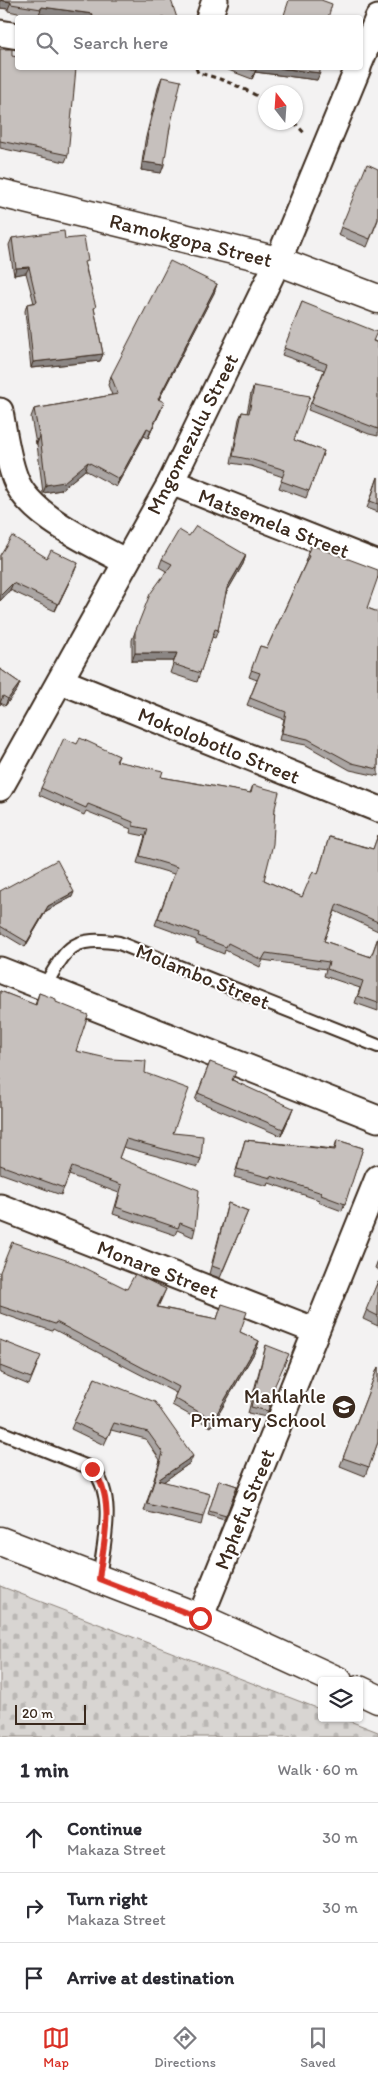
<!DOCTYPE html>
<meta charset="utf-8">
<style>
:root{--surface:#fff;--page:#f7f7f7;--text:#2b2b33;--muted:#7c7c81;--line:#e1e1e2;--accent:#d93025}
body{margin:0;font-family:Itim,sans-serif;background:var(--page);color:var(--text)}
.controls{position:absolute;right:15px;bottom:15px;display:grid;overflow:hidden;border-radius:5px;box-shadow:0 1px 4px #0004}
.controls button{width:45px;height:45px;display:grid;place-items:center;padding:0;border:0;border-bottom:1px solid var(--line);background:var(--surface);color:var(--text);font:25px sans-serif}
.compass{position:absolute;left:258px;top:85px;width:45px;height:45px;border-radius:50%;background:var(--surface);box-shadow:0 1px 4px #0004;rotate:343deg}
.scale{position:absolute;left:15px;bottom:12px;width:71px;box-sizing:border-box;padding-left:5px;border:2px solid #3b2a1e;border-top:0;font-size:14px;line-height:18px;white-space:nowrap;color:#3b2a1e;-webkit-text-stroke:4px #fff;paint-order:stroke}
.stop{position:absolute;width:15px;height:15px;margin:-11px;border:4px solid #d93025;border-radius:50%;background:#fff}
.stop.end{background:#d93025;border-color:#fff;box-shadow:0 1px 5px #0008}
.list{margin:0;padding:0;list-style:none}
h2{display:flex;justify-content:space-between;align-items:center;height:65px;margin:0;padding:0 20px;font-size:21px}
h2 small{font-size:16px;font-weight:400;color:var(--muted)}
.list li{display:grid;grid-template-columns:32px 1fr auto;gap:15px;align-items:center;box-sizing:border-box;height:70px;padding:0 20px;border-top:1px solid var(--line)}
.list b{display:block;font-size:19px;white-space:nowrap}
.list p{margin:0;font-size:16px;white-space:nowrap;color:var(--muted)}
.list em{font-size:16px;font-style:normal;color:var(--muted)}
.icon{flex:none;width:28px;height:28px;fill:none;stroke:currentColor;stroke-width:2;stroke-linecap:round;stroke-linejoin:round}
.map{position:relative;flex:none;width:378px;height:1737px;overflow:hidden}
.search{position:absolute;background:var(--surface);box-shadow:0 1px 4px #0004;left:15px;right:15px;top:15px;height:55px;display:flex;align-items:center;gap:12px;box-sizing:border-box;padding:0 18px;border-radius:5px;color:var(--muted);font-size:19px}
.sheet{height:275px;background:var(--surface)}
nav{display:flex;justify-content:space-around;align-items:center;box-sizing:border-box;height:70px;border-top:1px solid var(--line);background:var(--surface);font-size:14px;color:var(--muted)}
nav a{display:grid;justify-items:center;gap:2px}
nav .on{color:var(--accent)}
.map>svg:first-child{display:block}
.cemetery{fill:url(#cemetery-stones);stroke:#8a8078}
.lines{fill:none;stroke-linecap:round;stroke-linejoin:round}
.service-casing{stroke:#3b2a1e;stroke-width:16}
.minor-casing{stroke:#3b2a1e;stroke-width:29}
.tertiary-casing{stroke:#3b2a1e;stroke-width:31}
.path{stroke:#3b2a1e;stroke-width:3;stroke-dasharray:5 4;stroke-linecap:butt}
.service{stroke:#fff;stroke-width:12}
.minor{stroke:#fff;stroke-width:25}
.tertiary{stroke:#fff;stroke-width:28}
.wall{fill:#aaa5a3;stroke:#3b2a1e}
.shaded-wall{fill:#8b8684;stroke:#3b2a1e}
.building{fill:#c6c0bd;stroke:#3b2a1e}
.route{stroke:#d93025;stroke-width:6}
.labels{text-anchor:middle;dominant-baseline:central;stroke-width:4;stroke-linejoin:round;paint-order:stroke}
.street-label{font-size:21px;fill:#3b2a1e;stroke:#fff}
.poi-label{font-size:21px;fill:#3b2a1e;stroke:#fff;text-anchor:end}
</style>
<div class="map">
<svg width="378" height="1737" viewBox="0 0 378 1737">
<defs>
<pattern id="cemetery-stones" width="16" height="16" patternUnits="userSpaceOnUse" patternTransform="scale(1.25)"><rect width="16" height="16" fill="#d8d5d2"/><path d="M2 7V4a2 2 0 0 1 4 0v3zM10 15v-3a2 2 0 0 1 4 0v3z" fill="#bab7b4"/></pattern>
</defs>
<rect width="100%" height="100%" fill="#f3f2f2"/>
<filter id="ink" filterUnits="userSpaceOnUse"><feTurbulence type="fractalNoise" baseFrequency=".02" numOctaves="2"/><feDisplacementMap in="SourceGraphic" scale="10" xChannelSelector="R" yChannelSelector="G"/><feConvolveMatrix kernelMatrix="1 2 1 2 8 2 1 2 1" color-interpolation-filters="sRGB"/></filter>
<g filter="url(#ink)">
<!-- cemetery -->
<polygon class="cemetery" points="0,1586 322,1710 322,1718 342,1718 378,1732 378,1737 0,1737"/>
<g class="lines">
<!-- service casing -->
<g class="service-casing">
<g id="service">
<path d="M44,987C67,949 70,935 119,943L378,1046"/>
<path d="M0,1432L93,1469C117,1498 103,1544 99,1579"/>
</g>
</g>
<!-- minor casing -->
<g class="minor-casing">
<g id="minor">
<polyline points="209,18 215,0"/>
<polyline points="0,33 18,36"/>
<polyline points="360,62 378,18"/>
<path d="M0,411C4,433 7,457 15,478C28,516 92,543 126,562"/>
<polyline points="171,482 378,564"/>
<polyline points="61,681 378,809"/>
<polyline points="0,788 171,482 278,261 358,68"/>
<polyline points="0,970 378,1119"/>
<polyline points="0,1207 316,1331"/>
<polyline points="200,1618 378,1178"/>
</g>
</g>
<!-- tertiary casing -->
<g class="tertiary-casing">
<g id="tertiary">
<polyline points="0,193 278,261 378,299"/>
<polyline points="0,1541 200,1618 338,1681"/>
<polyline points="359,1690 378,1699"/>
</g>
</g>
<!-- path -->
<g class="path">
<path d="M196,68L198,73C222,78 246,89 266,101"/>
<polyline points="294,122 306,135"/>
</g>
<!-- service -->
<use href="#service" class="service"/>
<!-- minor -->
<use href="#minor" class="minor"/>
<!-- tertiary -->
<use href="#tertiary" class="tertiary"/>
</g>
<!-- wall -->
<g class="wall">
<polygon points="0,0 177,18 60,18 39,14 38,17 8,11 8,9 0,8"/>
<polygon points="0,49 12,56 68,155 65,162 0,148"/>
<polygon points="223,68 320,68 317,80 255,72 252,79"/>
<polygon points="162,77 170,127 161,173 141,170 145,141 159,84"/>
<polygon points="378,169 378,220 367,247 338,235 341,227"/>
<polygon points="12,238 65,239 86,267 103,354 100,361 31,368 25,311 27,304 34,303 26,273 14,275 9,245"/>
<polygon points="217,284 214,293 159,399 161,410 148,438 144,436 116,487 85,470 61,490 43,493 37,444 36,444 31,417 34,409 112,395 108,385 111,376"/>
<polygon points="302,302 378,343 378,436 369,434 308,410 324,370 282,355"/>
<polygon points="254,386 294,440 324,451 306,498 279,488 283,477 251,466 231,463 239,419 242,412 247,413 251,393"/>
<polygon points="378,477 378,512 367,508"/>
<polygon points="189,536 246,555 243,564 226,593 218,630 215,638 212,637 197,682 170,673 174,661 132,661 132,640 135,632 166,571 159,567 162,559"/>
<polygon points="311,545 367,608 378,612 378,776 350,770 306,745 279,740 284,719 247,705 257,680 249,677 260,646 267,648 306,562 305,562"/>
<polygon points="0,555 47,558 75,570 55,611 10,590 0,601"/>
<polygon points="0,669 20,683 17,690 5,706 1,703 0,705"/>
<polygon points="77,744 119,756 117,761 161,777 250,793 253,785 275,808 264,880 302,897 318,874 329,837 373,849 378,835 378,931 335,911 324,941 371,957 378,937 378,1011 355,1003 360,988 324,976 326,969 263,960 260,967 225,950 224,954 196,943 196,940 155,925 174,874 137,863 145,836 130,833 131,829 86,811 84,815 39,795 41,788"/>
<polygon points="0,891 72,897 46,911 25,947 0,932"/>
<polygon points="0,991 35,1005 39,993 56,1002 76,1051 145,1073 173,1133 201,1159 198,1167 123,1147 119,1158 195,1229 193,1237 177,1230 175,1235 113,1214 119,1193 69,1175 61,1195 0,1173"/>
<polygon points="210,1062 233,1080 290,1116 281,1136 195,1100"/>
<polygon points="245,1140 334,1149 337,1140 363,1148 342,1211 318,1202 319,1200 269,1183 268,1186 234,1177"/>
<polygon points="228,1203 248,1211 220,1278 209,1274 226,1210"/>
<polygon points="378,1260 378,1270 375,1268"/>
<polygon points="0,1272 127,1289 166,1289 158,1307 217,1319 222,1304 240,1332 259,1341 257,1348 211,1427 172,1405 176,1393 53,1329 52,1331 0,1313"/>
<polygon points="378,1281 378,1326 363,1319"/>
<polygon points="0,1340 38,1363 29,1385 0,1373"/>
<polygon points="266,1345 275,1388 266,1417 248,1413"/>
<polygon points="378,1367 378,1442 365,1476 340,1466"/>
<polygon points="95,1378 190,1463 164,1481 203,1517 201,1525 144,1511 160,1460 146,1439 111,1430 104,1445 71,1429 74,1422"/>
<polygon points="219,1480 237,1486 224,1520 208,1515"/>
</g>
<!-- shaded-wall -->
<g class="shaded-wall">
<polygon points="0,0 11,2 8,9 0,8"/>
<polygon points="42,7 93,14 91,18 60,18 39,14"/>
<polygon points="257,68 278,68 320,73 317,80 255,72 252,79"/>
<polygon points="143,162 164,165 161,173 141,170"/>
<polygon points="29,267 26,273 14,275 16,268"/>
<polygon points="217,284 214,293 155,407 158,399"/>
<polygon points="103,354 100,361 31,368 33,362"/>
<polygon points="164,402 161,410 148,438 151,430"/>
<polygon points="147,428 144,436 116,487 119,479"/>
<polygon points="39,436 40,436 37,444 36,444"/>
<polygon points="88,462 85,470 61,490 43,493 46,485"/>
<polygon points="246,555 243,564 224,597 227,588"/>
<polygon points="78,563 75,570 55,611 58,604"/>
<polygon points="13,583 10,590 0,601 0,596"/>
<polygon points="135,653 177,653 174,661 132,661"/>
<polygon points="20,683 17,690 5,706 8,699"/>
<polygon points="74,892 72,897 46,911 25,947 27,942 48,906"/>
<polygon points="293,1108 290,1116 281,1136 283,1129"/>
<polygon points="259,1341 257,1348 211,1427 213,1420"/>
<polygon points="193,1456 190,1463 156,1487 158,1480"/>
</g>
<!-- building -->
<g class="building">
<polygon points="0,0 171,0 177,18 92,18 93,14 42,7 41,9 11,4 11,2"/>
<polygon points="289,0 321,0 332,4 328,18 283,18"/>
<polygon points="0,49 12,49 12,56 18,57 18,68 76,68 68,155 0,141"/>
<polygon points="246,68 257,68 255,71"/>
<polygon points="278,68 320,68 320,73"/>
<polygon points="162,77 181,81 170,127 164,165 143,162 148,133"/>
<polygon points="367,164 378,169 378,219 370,239 341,227"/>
<polygon points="64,231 65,239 84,237 88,261 84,262 96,307 94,308 103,354 33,362 27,304 37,302 29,267 16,268 12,238"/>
<polygon points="170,261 217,284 158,399 164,402 151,430 147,428 119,479 88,462 64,482 46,485 40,436 39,436 34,409 118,394 111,376"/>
<polygon points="302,302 377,332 373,341 378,343 378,429 311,403 327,364 284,348"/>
<polygon points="254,386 310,396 294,440 324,451 309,491 281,481 285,470 253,460 233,456 242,412 249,413"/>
<polygon points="378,477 378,504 370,501"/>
<polygon points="196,526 246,555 227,588 218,630 215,629 200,673 173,664 177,653 135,653 135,632 150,594 172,564 162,559 179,530 189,536"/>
<polygon points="12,536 47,558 51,550 78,563 58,604 13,583 0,596 0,555"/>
<polygon points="311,545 378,570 378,577 367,608 378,612 378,769 352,763 308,739 282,733 286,712 250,698 260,673 251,670 260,646 267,648 309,556 307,555"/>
<polygon points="0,669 20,683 8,699 3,696 0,703"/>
<polygon points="64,738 77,744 80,738 119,756 116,761 163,771 161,777 251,793 253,785 279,792 275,808 273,844 264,880 302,897 313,871 318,874 329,837 373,849 378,835 378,922 337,904 324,941 371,957 378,938 378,1003 358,996 363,981 327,969 329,962 266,953 262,960 228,943 226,947 198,936 199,933 158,918 177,867 140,856 148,829 133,826 133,822 88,804 86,808 41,788"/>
<polygon points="57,860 74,892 48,906 27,942 0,926 0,891"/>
<polygon points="0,991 36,1005 39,993 56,999 56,1002 88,1015 76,1051 111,1059 146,1061 145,1073 189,1089 173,1133 203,1136 201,1159 126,1139 119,1158 199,1190 195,1229 180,1223 178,1228 116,1207 122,1185 72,1167 64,1188 0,1165"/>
<polygon points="210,1062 236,1072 232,1080 293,1108 283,1129 198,1093"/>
<polygon points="245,1140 335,1150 337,1140 363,1148 345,1204 321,1195 322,1193 271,1176 271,1178 237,1169"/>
<polygon points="228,1203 248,1211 223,1270 212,1266"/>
<polygon points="12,1242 72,1262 127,1289 135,1274 166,1289 157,1307 217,1319 222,1304 247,1312 240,1332 259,1341 213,1420 174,1398 179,1387 56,1322 55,1324 0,1306 0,1272"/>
<polygon points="378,1281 378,1316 366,1310"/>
<polygon points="0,1340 41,1356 31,1378 0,1366"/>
<polygon points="266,1345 289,1354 275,1385 268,1411 251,1407"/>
<polygon points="378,1367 378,1442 369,1467 343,1458"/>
<polygon points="95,1378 155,1402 193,1456 158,1480 210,1494 203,1517 147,1504 163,1453 148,1432 114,1423 107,1438 74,1422"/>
<polygon points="219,1480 237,1486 226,1516 209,1511"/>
</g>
</g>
<g class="lines" filter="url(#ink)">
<!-- route -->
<path class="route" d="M92,1469C117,1498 103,1545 99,1579L200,1618"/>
</g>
<!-- icons -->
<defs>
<g id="school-disc" transform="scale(1.25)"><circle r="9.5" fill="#3b2a1e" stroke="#fff"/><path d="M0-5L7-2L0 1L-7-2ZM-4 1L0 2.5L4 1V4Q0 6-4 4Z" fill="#fff"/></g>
</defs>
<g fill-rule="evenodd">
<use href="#school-disc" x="344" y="1407"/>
</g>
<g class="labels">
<!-- street labels -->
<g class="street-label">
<text transform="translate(191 240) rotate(14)">Ramokgopa Street</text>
<text transform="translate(192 434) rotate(-63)">Mngomezulu Street</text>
<text transform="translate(274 523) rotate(21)">Matsemela Street</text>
<text transform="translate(219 745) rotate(22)">Mokolobotlo Street</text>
<text transform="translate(203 976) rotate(22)">Molambo Street</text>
<text transform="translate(158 1269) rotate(21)">Monare Street</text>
<text transform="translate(244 1509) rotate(-68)">Mphefu Street</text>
</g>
<!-- poi labels -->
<g class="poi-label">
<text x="326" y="1395">Mahlahle<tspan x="326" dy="24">Primary School</tspan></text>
</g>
</g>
</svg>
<div class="controls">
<button><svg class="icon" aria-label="layers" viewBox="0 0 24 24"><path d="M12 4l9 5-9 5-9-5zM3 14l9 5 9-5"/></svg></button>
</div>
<svg class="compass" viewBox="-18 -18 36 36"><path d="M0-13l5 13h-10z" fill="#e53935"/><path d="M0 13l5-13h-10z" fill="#7c7c81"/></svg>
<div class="scale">20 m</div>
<div class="stop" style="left:200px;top:1618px"></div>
<div class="stop end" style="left:92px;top:1469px"></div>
<div class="search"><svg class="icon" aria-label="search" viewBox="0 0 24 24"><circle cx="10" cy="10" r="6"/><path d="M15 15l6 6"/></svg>Search here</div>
</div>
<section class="sheet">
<h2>1 min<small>Walk · 60 m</small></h2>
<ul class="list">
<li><svg class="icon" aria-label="ahead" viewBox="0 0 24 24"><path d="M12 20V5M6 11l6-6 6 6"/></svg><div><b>Continue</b><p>Makaza Street</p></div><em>30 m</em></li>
<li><svg class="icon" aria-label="right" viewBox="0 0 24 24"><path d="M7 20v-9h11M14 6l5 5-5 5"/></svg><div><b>Turn right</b><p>Makaza Street</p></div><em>30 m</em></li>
<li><svg class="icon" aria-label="arrive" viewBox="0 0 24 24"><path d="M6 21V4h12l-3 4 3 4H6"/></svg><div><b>Arrive at destination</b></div></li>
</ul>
</section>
<nav>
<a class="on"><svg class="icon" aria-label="map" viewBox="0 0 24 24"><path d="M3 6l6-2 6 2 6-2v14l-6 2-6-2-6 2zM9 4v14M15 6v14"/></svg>Map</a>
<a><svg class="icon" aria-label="directions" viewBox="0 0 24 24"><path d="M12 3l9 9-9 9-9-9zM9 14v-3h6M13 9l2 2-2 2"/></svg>Directions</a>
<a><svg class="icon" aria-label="saved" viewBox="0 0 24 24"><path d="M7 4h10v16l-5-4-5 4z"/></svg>Saved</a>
</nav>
